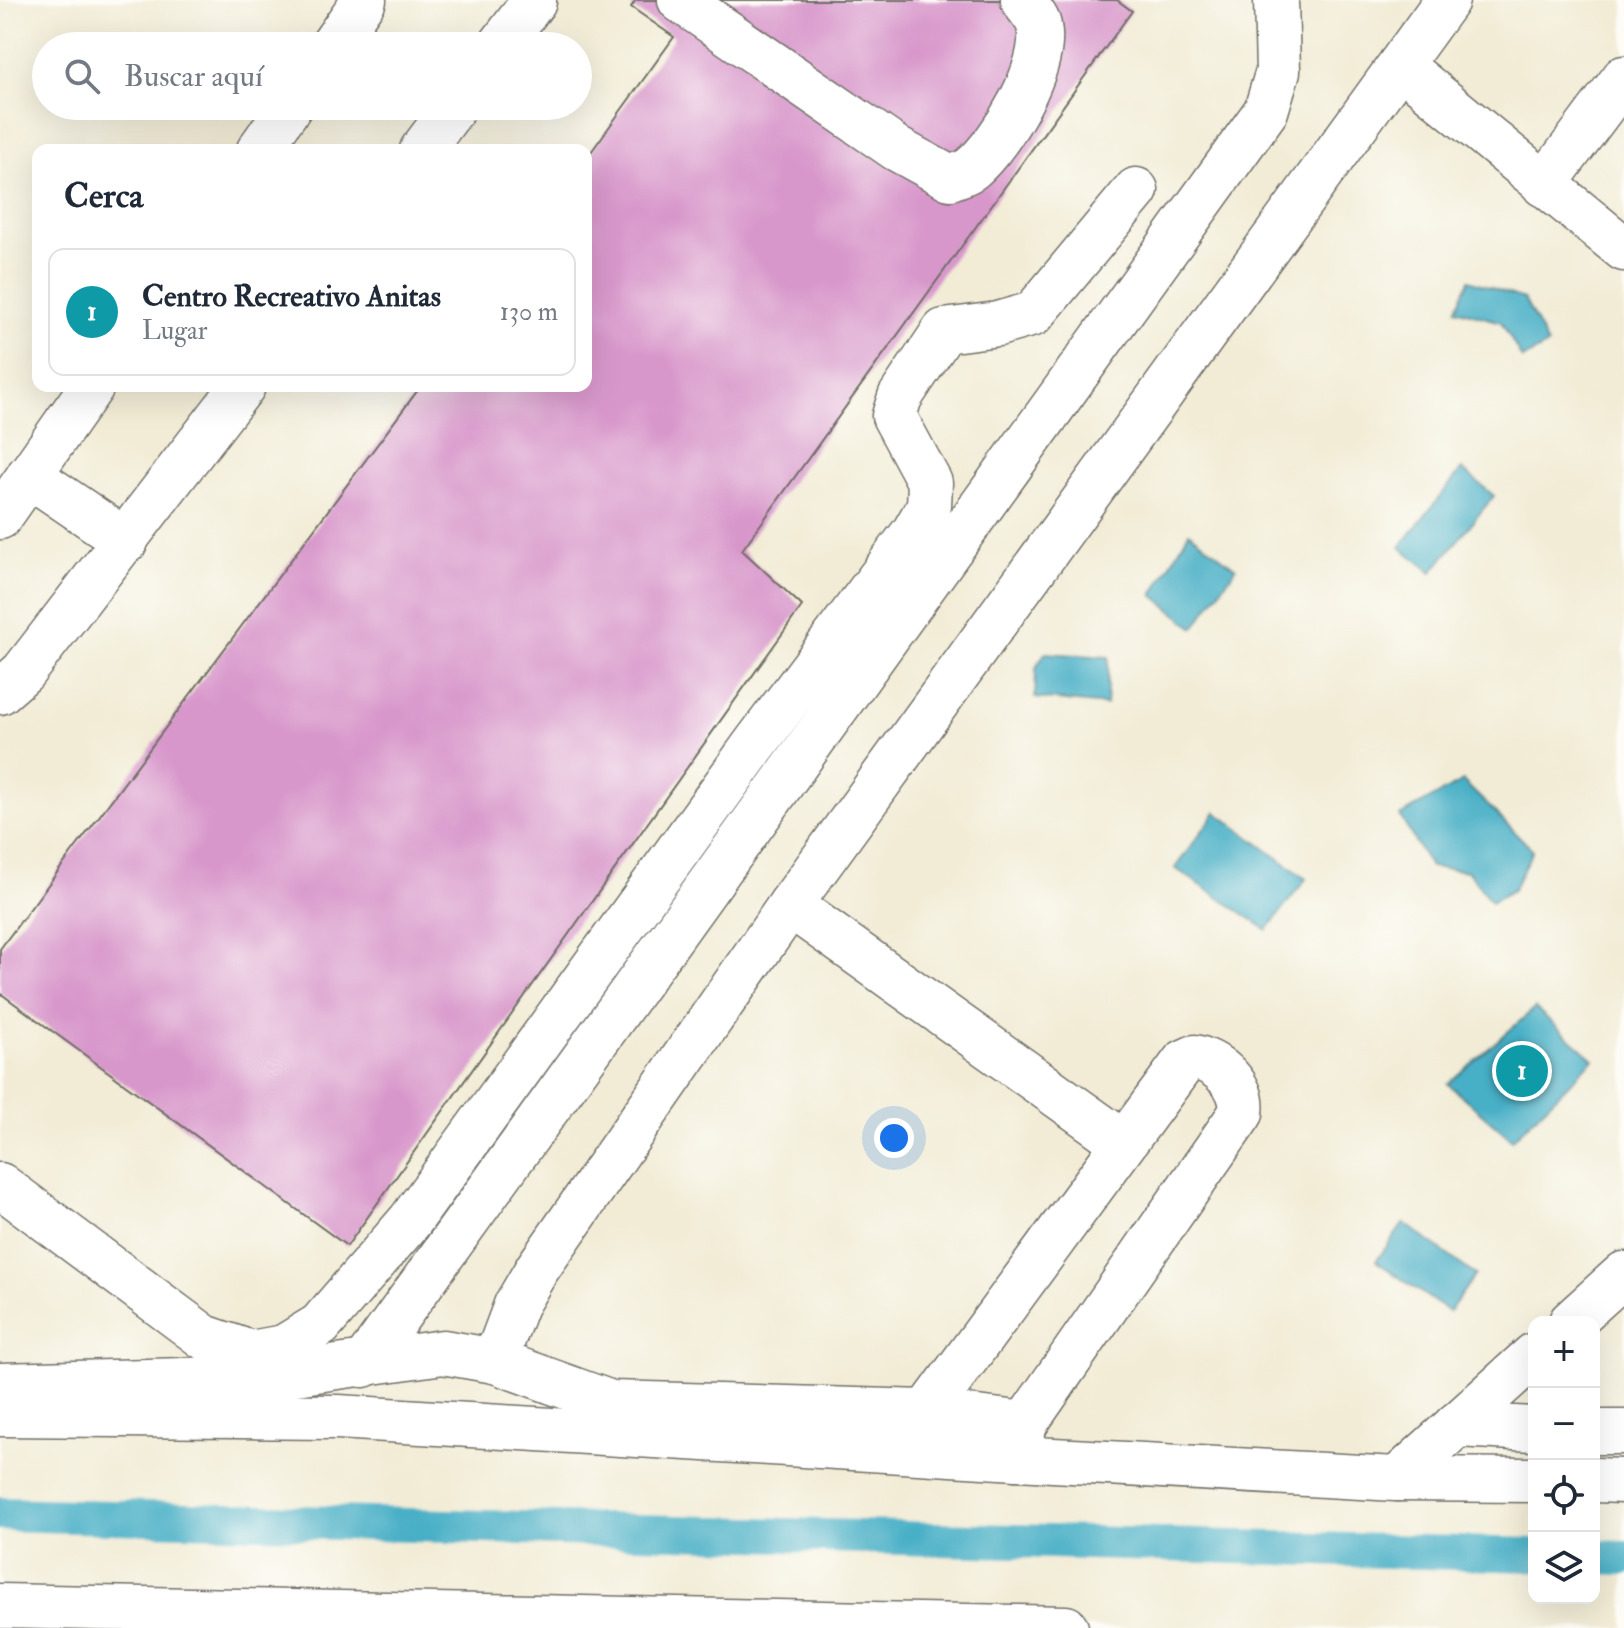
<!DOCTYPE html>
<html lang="es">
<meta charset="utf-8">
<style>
:root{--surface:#fff;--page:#f2f2f3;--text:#1f2937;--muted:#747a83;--line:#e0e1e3;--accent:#111827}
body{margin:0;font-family:"IM FELL Double Pica",serif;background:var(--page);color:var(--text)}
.controls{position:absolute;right:24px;bottom:24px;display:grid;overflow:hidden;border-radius:16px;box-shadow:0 8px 32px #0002}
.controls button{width:72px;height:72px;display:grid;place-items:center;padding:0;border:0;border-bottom:2px solid var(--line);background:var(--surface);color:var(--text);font:40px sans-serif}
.you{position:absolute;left:894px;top:1138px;width:28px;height:28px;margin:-20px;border:6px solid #fff;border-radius:50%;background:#1a73e8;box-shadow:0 0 0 12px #1a73e833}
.badge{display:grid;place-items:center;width:52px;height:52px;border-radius:50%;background:var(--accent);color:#fff;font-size:26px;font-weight:700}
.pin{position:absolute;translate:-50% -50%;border:4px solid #fff;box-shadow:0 2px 8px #0006}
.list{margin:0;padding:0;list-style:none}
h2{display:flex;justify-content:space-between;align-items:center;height:104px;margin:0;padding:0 32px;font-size:34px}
h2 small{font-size:26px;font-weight:400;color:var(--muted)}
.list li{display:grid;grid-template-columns:52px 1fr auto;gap:24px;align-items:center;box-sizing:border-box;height:128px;margin:0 16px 16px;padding:0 16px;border:2px solid var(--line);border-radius:16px}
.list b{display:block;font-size:30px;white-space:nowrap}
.list p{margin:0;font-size:26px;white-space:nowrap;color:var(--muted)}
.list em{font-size:26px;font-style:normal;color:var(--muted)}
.icon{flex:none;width:44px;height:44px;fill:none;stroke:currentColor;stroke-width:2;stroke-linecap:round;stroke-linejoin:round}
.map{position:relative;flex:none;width:1624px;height:1628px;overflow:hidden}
.search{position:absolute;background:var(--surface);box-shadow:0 8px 32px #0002;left:32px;top:32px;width:560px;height:88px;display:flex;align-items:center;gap:20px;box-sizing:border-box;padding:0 28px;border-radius:44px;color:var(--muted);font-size:30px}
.panel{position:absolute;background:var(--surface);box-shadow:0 8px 32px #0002;left:32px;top:144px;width:560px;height:248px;border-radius:16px}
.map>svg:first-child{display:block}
.water{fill:#47afc6;stroke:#396d78;stroke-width:2}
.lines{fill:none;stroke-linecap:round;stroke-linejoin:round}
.canal{stroke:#47afc6;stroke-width:34}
.building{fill:#d897cb}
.minor-casing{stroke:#716f67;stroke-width:47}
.highway-casing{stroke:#716f67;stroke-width:47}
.minor{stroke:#fff;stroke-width:44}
.highway{stroke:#fff;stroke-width:44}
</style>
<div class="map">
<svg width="1624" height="1628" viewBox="0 0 1624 1628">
<rect width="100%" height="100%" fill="#fdfcf7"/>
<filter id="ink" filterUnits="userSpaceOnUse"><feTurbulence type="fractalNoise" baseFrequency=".0125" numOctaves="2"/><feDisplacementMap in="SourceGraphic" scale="16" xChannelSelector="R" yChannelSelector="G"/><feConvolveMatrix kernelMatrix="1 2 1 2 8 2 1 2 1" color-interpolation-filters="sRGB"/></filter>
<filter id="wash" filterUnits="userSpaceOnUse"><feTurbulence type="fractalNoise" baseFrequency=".006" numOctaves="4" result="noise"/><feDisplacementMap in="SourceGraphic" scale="32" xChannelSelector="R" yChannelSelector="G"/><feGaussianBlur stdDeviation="1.8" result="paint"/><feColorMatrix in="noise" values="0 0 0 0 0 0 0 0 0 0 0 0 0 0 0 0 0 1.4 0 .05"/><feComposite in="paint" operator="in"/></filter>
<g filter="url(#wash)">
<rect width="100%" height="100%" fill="#f2ecd6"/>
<!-- water -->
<g class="water">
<polygon points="1469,280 1524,299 1548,345 1522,359 1501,322 1456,309"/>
<polygon points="1462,469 1494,496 1432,572 1400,547"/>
<polygon points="1189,532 1236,568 1194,628 1153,595"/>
<polygon points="1045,653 1109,657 1106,705 1035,698 1036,668"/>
<polygon points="1463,781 1533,850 1513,890 1491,902 1468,871 1430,867 1400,816"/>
<polygon points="1216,812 1306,879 1267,930 1175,868"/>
<polygon points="1535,1008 1594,1059 1512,1140 1448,1084"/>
<polygon points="1404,1223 1475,1275 1449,1312 1376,1261"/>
</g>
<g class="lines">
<!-- canal -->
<g class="canal">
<polyline points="0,1514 1534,1555"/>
<polyline points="1594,1557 1624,1558"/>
</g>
</g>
<g id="blocks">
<!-- building -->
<polygon class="building" points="636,0 1117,0 1132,11 742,550 802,606 347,1246 0,993 0,949 421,386 586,386 586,159 674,37 631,7"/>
</g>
</g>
<g filter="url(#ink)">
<use href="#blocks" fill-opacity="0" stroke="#716f67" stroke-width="2"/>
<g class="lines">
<!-- minor casing -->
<g class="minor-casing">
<g id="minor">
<path d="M680,0L897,149L950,178C957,175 966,173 972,168C1002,142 1048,66 1039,26C1038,18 1027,7 1023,0"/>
<polyline points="1447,0 790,905 537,1269 516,1305 495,1361 611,1403 927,1412 1025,1424 1017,1458 1397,1479 1534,1480"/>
<polyline points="332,46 364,0"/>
<polyline points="500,46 534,1"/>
<polyline points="1400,65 1624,249"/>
<polyline points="259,150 290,106"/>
<polyline points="422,150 455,106"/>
<polyline points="1544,185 1624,78"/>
<polyline points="29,475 126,541"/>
<polyline points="0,517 92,386"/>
<polyline points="0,692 23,672 243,386"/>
<polyline points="790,905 1124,1143"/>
<polyline points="0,1185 204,1337 251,1353 284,1347 320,1325 410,1221 755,744 914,532 929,506 930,483 894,416 900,397 944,331 998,324 1033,314 1136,190"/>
<polyline points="1571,1322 1624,1274"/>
<polyline points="363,1365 1266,111 1278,71 1276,0"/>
<polyline points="0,1385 260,1378 443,1352 495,1361"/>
<path d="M927,1412L1184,1062L1195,1057C1219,1063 1245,1086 1241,1113L1025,1424"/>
<polyline points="0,1414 338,1417 1017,1458"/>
<polyline points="1456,1425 1534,1429"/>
<polyline points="1594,1432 1624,1432"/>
<polyline points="1397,1479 1534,1355"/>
<polyline points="1594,1480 1624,1481"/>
</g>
</g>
<!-- highway casing -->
<g class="highway-casing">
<polyline id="highway" points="0,1606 1066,1628"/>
</g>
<!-- minor -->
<use href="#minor" class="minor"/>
<!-- highway -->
<use href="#highway" class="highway"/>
</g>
</g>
</svg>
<div class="controls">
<button>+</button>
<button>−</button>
<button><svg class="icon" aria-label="locate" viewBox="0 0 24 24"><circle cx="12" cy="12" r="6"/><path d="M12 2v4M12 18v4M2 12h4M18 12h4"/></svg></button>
<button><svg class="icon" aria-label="layers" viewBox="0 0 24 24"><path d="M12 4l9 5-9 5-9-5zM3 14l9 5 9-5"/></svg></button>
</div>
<div class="you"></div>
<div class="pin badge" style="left:1522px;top:1071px;background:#0f9aa8">1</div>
<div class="search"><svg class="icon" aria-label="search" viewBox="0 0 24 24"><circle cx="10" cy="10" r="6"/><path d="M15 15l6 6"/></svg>Buscar aquí</div>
<section class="panel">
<h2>Cerca<small></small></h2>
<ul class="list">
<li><span class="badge" style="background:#0f9aa8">1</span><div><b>Centro Recreativo Anitas</b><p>Lugar</p></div><em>130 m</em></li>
</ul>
</section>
</div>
